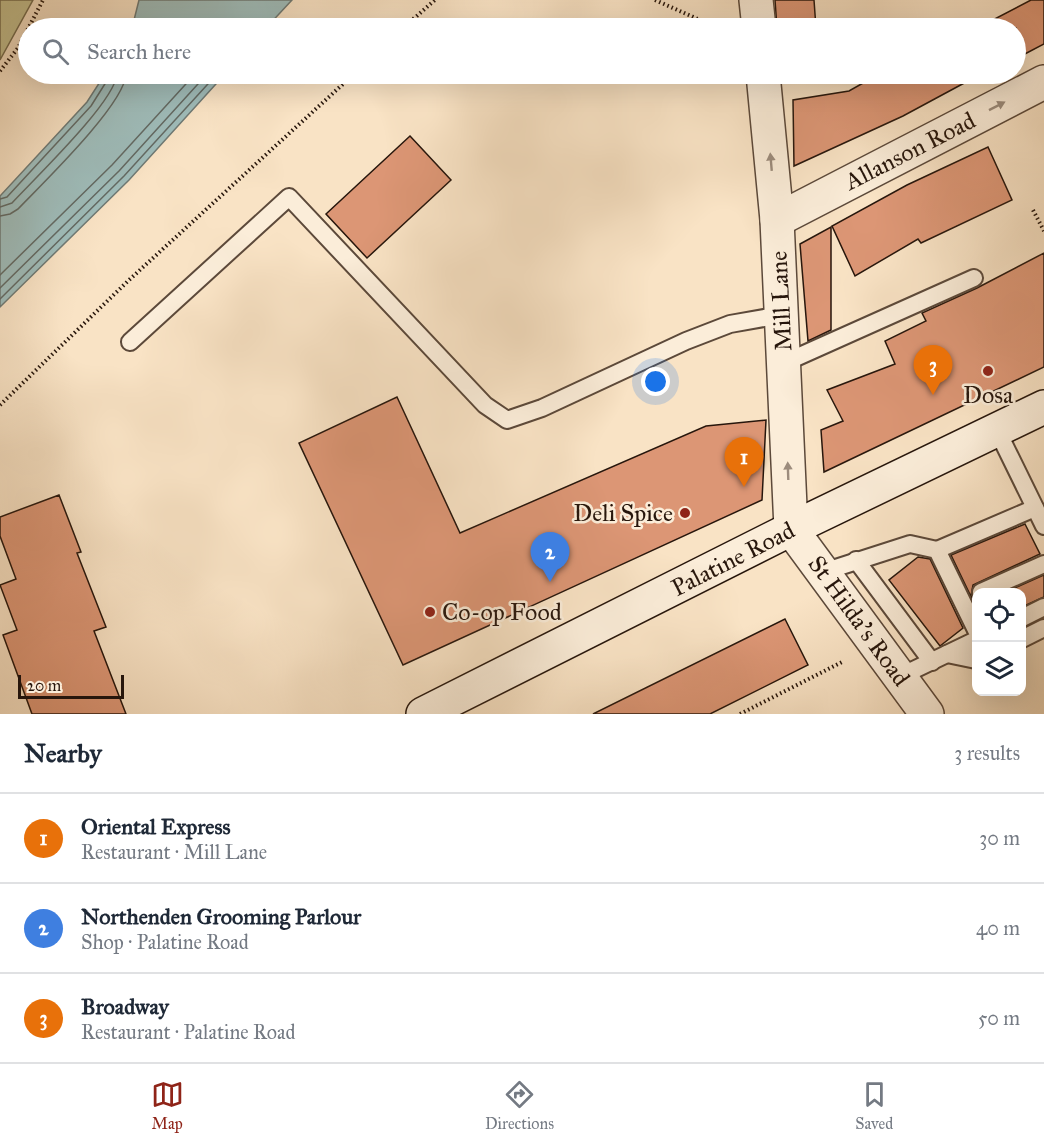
<!DOCTYPE html>
<meta charset="utf-8">
<style>
:root{--surface:#fff;--page:#f2f2f3;--text:#1f2937;--muted:#747a83;--line:#e0e1e3;--accent:#8f2418}
body{margin:0;font-family:"IM FELL Great Primer",serif;background:var(--page);color:var(--text)}
.controls{position:absolute;right:18px;bottom:18px;display:grid;overflow:hidden;border-radius:12px;box-shadow:0 6px 24px #0002}
.controls button{width:54px;height:54px;display:grid;place-items:center;padding:0;border:0;border-bottom:2px solid var(--line);background:var(--surface);color:var(--text);font:30px sans-serif}
.scale{position:absolute;left:18px;bottom:15px;width:106px;box-sizing:border-box;padding-left:6px;border:3px solid #27160c;border-top:0;font-size:16px;line-height:21px;white-space:nowrap;color:#27160c;-webkit-text-stroke:4px #fbedd9;paint-order:stroke}
.you{position:absolute;left:656px;top:382px;width:21px;height:21px;margin:-15px;border:4px solid #fff;border-radius:50%;background:#1a73e8;box-shadow:0 0 0 9px #1a73e833}
.badge{display:grid;place-items:center;width:39px;height:39px;border-radius:50%;background:var(--accent);color:#fff;font-size:20px;font-weight:700}
.pin{position:absolute;translate:-50% -50px;filter:drop-shadow(0 2px 3px #0008)}
.pin::after{content:'';position:absolute;top:32px;width:21px;height:18px;background:inherit;clip-path:polygon(0 0,100% 0,50% 100%)}
.list{margin:0;padding:0;list-style:none}
h2{display:flex;justify-content:space-between;align-items:center;height:78px;margin:0;padding:0 24px;font-size:26px}
h2 small{font-size:20px;font-weight:400;color:var(--muted)}
.list li{display:grid;grid-template-columns:39px 1fr auto;gap:18px;align-items:center;box-sizing:border-box;height:90px;padding:0 24px;border-top:2px solid var(--line)}
.list b{display:block;font-size:22px;white-space:nowrap}
.list p{margin:0;font-size:20px;white-space:nowrap;color:var(--muted)}
.list em{font-size:20px;font-style:normal;color:var(--muted)}
.icon{flex:none;width:33px;height:33px;fill:none;stroke:currentColor;stroke-width:2;stroke-linecap:round;stroke-linejoin:round}
.map{position:relative;flex:none;width:1044px;height:714px;overflow:hidden}
.search{position:absolute;background:var(--surface);box-shadow:0 6px 24px #0002;left:18px;right:18px;top:18px;height:66px;display:flex;align-items:center;gap:15px;box-sizing:border-box;padding:0 21px;border-radius:33px;color:var(--muted);font-size:22px}
.sheet{height:348px;background:var(--surface)}
nav{display:flex;justify-content:space-around;align-items:center;box-sizing:border-box;height:84px;border-top:2px solid var(--line);background:var(--surface);font-size:16px;color:var(--muted)}
nav a{display:grid;justify-items:center;gap:3px}
nav .on{color:var(--accent)}
.map>svg:first-child{display:block}
.green{fill:#c5c190;stroke:#766c4e;stroke-width:1.5}
.water{fill:#9fbdbb;stroke:#6f7a75;stroke-width:1.5}
.lines{fill:none;stroke-linecap:round;stroke-linejoin:round}
.shore{stroke:#636a64;stroke-width:1.5}
.building{fill:#dc9675;stroke:#27160c;stroke-width:1.5}
.lane-casing{stroke:#5c493a;stroke-width:20}
.street-casing{stroke:#5c493a;stroke-width:36}
.secondary-casing{stroke:#27160c;stroke-width:36}
.path{stroke:#27160c;stroke-width:4;stroke-dasharray:1.5 3;stroke-linecap:butt}
.lane{stroke:#fbedd9;stroke-width:16}
.street{stroke:#fbedd9;stroke-width:33}
.secondary{stroke:#fbedd9;stroke-width:33}
.oneway{fill:#9c8c7d}
.poi-dot{fill:#8f2418;stroke:#fbedd9;stroke-width:2}
.labels{text-anchor:middle;dominant-baseline:central;stroke-width:5;stroke-linejoin:round;paint-order:stroke}
.street-label{font-size:24px;fill:#27160c;stroke:#fbedd9}
.poi-label{font-size:24px;fill:#27160c;stroke:#fbedd9}
</style>
<div class="map">
<svg width="1044" height="714" viewBox="0 0 1044 714">
<rect width="100%" height="100%" fill="#f9e3c5"/>
<filter id="stains"><feTurbulence type="fractalNoise" baseFrequency=".00333" numOctaves="4"/><feColorMatrix values="0 0 0 0 .2 0 0 0 0 .09 0 0 0 0 .02 0 0 0 .5 -.17"/></filter>
<radialGradient id="worn" r=".72"><stop offset=".6" stop-color="#630" stop-opacity="0"/><stop offset="1" stop-color="#630" stop-opacity=".3"/></radialGradient>
<!-- green -->
<polygon class="green" points="0,0 33,0 0,60"/>
<!-- water -->
<g class="water">
<polygon points="139,0 292,0 266,28 132,28"/>
<polygon points="105,74 225,74 129,180 0,307 0,196 87,102"/>
</g>
<g class="lines">
<!-- shore -->
<g class="shore">
<polyline points="0,199 7,197 91,106 108,79 109,74"/>
<path d="M0,207L12,203C34,179 115,102 117,74"/>
<path d="M0,216L10,214L18,209C42,184 125,104 126,74"/>
<polyline points="0,275 112,165 195,74"/>
<polyline points="0,288 119,171 207,74"/>
<polyline points="0,299 124,176 217,74"/>
</g>
</g>
<!-- building -->
<g class="building">
<polygon points="775,0 814,0 816,28 777,28"/>
<polygon points="1031,0 1044,0 1044,44 1021,56 1019,54 1016,56 1016,28 969,28 987,19 989,22"/>
<polygon points="879,74 981,74 903,116 794,166 793,100 849,91"/>
<polygon points="410,136 451,180 367,258 326,214"/>
<polygon points="988,147 1012,200 921,243 918,239 855,276 832,226 907,185"/>
<polygon points="831,227 831,330 808,341 800,244"/>
<polygon points="1044,253 1044,367 824,472 821,430 843,421 827,390 895,364 885,341 926,321 922,313 977,288"/>
<polygon points="397,397 460,533 706,426 766,420 762,500 403,665 299,443"/>
<polygon points="59,495 81,552 77,553 106,627 94,631 126,714 32,714 3,635 17,630 0,585 16,579 0,536 0,517"/>
<polygon points="1025,524 1040,554 973,585 971,596 976,601 976,607 951,555"/>
<polygon points="918,557 930,559 963,628 940,646 889,580"/>
<polygon points="1044,575 1044,597 1022,607 1022,592 1006,592"/>
<polygon points="785,619 808,665 710,714 593,714"/>
</g>
<g class="lines">
<!-- lane casing -->
<g class="lane-casing">
<g id="lane">
<polyline points="130,342 289,197 485,405 507,420 542,408 686,341 730,324 781,315"/>
<polyline points="784,363 974,278"/>
<polyline points="997,430 1044,526"/>
<polyline points="937,550 1035,508"/>
<polyline points="856,560 932,662"/>
<polyline points="823,572 910,544 937,550 976,630"/>
<polyline points="981,592 1044,564"/>
<polyline points="1022,618 1044,607"/>
<polyline points="1022,639 1044,628"/>
<polyline points="947,654 976,660"/>
<polyline points="901,676 976,640"/>
</g>
</g>
<!-- street casing -->
<g class="street-casing">
<g id="street">
<polyline points="756,0 759,28"/>
<polyline points="763,74 777,220 791,529 927,714"/>
<polyline points="777,220 1044,82"/>
</g>
</g>
<!-- secondary casing -->
<g class="secondary-casing">
<polyline id="secondary" points="423,714 791,529 1044,407"/>
</g>
<!-- path -->
<g class="path">
<polyline points="655,0 718,28"/>
<polyline points="403,28 435,0"/>
<polyline points="0,71 18,48 43,0"/>
<polyline points="1033,210 1044,231"/>
<polyline points="0,405 129,280 354,74"/>
<polyline points="740,714 844,661"/>
</g>
<!-- lane -->
<use href="#lane" class="lane"/>
<!-- street -->
<use href="#street" class="street"/>
<!-- secondary -->
<use href="#secondary" class="secondary"/>
</g>
<!-- one-way arrows -->
<defs><path id="oneway-solid" d="M-6-.8H1V-3.2L6.5 0L1 3.2V.8H-6Z" transform="scale(1.5)"/></defs>
<g class="oneway">
<use href="#oneway-solid" transform="translate(997 106) rotate(-27)"/>
<use href="#oneway-solid" transform="translate(771 162) rotate(-95)"/>
<use href="#oneway-solid" transform="translate(788 471) rotate(-92)"/>
</g>
<!-- markers -->
<g class="poi-dot">
<circle cx="988" cy="371" r="6"/>
<circle cx="685" cy="513" r="6"/>
<circle cx="430" cy="612" r="6"/>
</g>
<g class="labels">
<!-- street labels -->
<g class="street-label">
<text transform="translate(910 151) rotate(-27)">Allanson Road</text>
<text transform="translate(781 301) rotate(-93)">Mill Lane</text>
<text transform="translate(733 559) rotate(-27)">Palatine Road</text>
<text transform="translate(859 621) rotate(54)">St Hilda's Road</text>
</g>
<!-- poi labels -->
<g class="poi-label">
<text x="988" y="395">Dosa</text>
<text x="673" y="513" text-anchor="end">Deli Spice</text>
<text x="442" y="612" text-anchor="start">Co-op Food</text>
</g>
</g>
<rect width="100%" height="100%" filter="url(#stains)"/>
<rect width="100%" height="100%" fill="url(#worn)"/>
</svg>
<div class="controls">
<button><svg class="icon" aria-label="locate" viewBox="0 0 24 24"><circle cx="12" cy="12" r="6"/><path d="M12 2v4M12 18v4M2 12h4M18 12h4"/></svg></button>
<button><svg class="icon" aria-label="layers" viewBox="0 0 24 24"><path d="M12 4l9 5-9 5-9-5zM3 14l9 5 9-5"/></svg></button>
</div>
<div class="scale">20 m</div>
<div class="you"></div>
<div class="pin badge" style="left:744px;top:487px;background:#e8710a">1</div>
<div class="pin badge" style="left:550px;top:582px;background:#3f7fe0">2</div>
<div class="pin badge" style="left:933px;top:395px;background:#e8710a">3</div>
<div class="search"><svg class="icon" aria-label="search" viewBox="0 0 24 24"><circle cx="10" cy="10" r="6"/><path d="M15 15l6 6"/></svg>Search here</div>
</div>
<section class="sheet">
<h2>Nearby<small>3 results</small></h2>
<ul class="list">
<li><span class="badge" style="background:#e8710a">1</span><div><b>Oriental Express</b><p>Restaurant · Mill Lane</p></div><em>30 m</em></li>
<li><span class="badge" style="background:#3f7fe0">2</span><div><b>Northenden Grooming Parlour</b><p>Shop · Palatine Road</p></div><em>40 m</em></li>
<li><span class="badge" style="background:#e8710a">3</span><div><b>Broadway</b><p>Restaurant · Palatine Road</p></div><em>50 m</em></li>
</ul>
</section>
<nav>
<a class="on"><svg class="icon" aria-label="map" viewBox="0 0 24 24"><path d="M3 6l6-2 6 2 6-2v14l-6 2-6-2-6 2zM9 4v14M15 6v14"/></svg>Map</a>
<a><svg class="icon" aria-label="directions" viewBox="0 0 24 24"><path d="M12 3l9 9-9 9-9-9zM9 14v-3h6M13 9l2 2-2 2"/></svg>Directions</a>
<a><svg class="icon" aria-label="saved" viewBox="0 0 24 24"><path d="M7 4h10v16l-5-4-5 4z"/></svg>Saved</a>
</nav>
